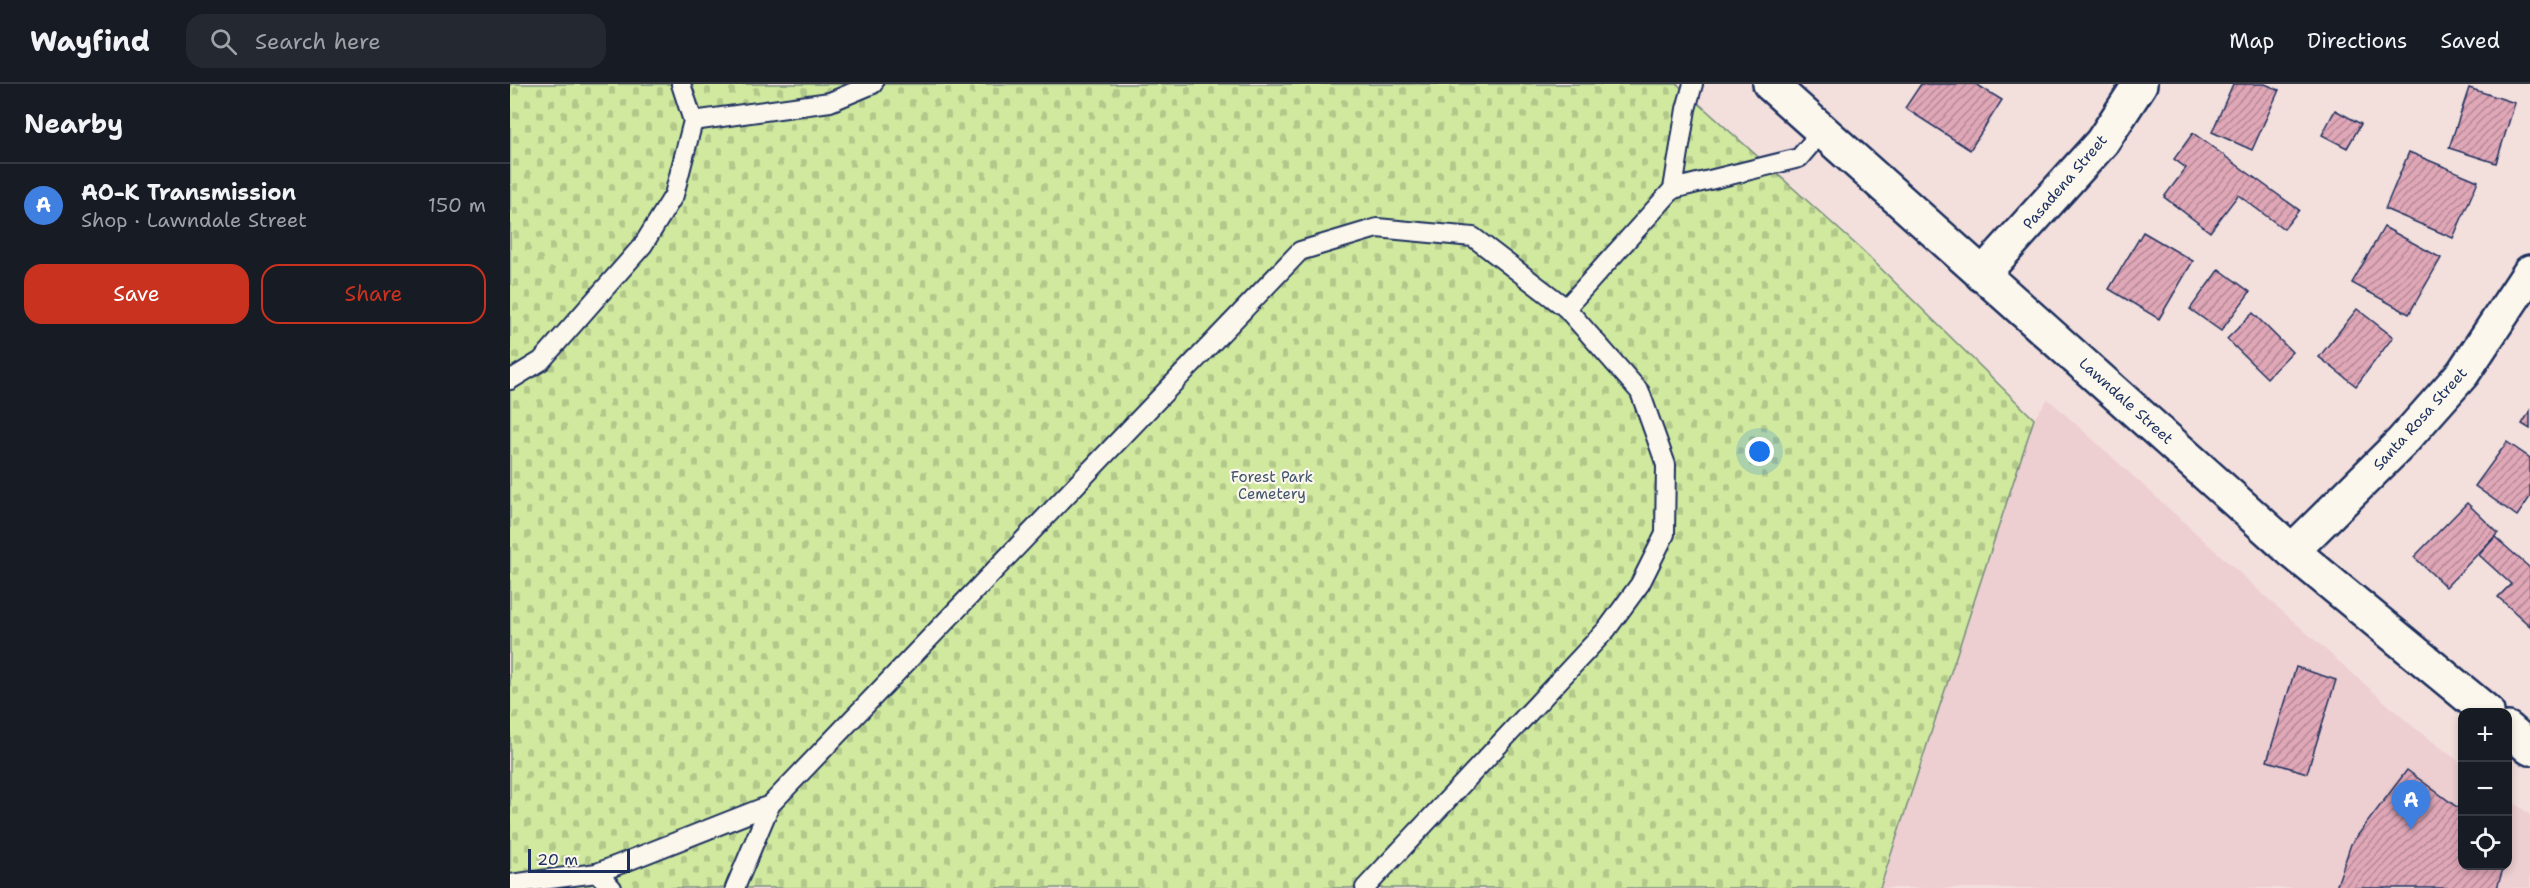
<!DOCTYPE html>
<meta charset="utf-8">
<style>
:root{--surface:#171b24;--page:#242831;--text:#f1f3f6;--muted:#9ea1a6;--line:#363941;--accent:#c8321e}
body{margin:0;font-family:"Shantell Sans",sans-serif;background:var(--page);color:var(--text)}
.controls{position:absolute;right:18px;bottom:18px;display:grid;overflow:hidden;border-radius:12px;box-shadow:0 3px 9px #0003}
.controls button{width:54px;height:54px;display:grid;place-items:center;padding:0;border:0;border-bottom:2px solid var(--line);background:var(--surface);color:var(--text);font:30px sans-serif}
.scale{position:absolute;left:18px;bottom:15px;width:102px;box-sizing:border-box;padding-left:6px;border:3px solid #1b2f5e;border-top:0;font-size:16px;line-height:21px;white-space:nowrap;color:#1b2f5e;-webkit-text-stroke:4px #fbf7ec;paint-order:stroke}
.you{position:absolute;left:1250px;top:368px;width:21px;height:21px;margin:-15px;border:4px solid #fff;border-radius:50%;background:#1a73e8;box-shadow:0 0 0 9px #1a73e833}
.badge{display:grid;place-items:center;width:39px;height:39px;border-radius:50%;background:var(--accent);color:#fff;font-size:20px;font-weight:700}
.pin{position:absolute;translate:-50% -50px;filter:drop-shadow(0 2px 3px #0008)}
.pin::after{content:'';position:absolute;top:32px;width:21px;height:18px;background:inherit;clip-path:polygon(0 0,100% 0,50% 100%)}
.list{margin:0;padding:0;list-style:none}
h2{display:flex;justify-content:space-between;align-items:center;height:78px;margin:0;padding:0 24px;font-size:26px}
h2 small{font-size:20px;font-weight:400;color:var(--muted)}
.list li{display:grid;grid-template-columns:39px 1fr auto;gap:18px;align-items:center;box-sizing:border-box;height:84px;padding:0 24px;border-top:2px solid var(--line)}
.list b{display:block;font-size:22px;white-space:nowrap}
.list p{margin:0;font-size:20px;white-space:nowrap;color:var(--muted)}
.list em{font-size:20px;font-style:normal;color:var(--muted)}
.actions{display:flex;gap:12px;padding:18px 24px}
.actions a{flex:1;padding:14px 0;border:2px solid var(--accent);border-radius:18px;text-align:center;font-size:21px;color:var(--accent)}
.actions .main{background:var(--accent);color:#fff}
.icon{flex:none;width:33px;height:33px;fill:none;stroke:currentColor;stroke-width:2;stroke-linecap:round;stroke-linejoin:round}
.map{position:relative;flex:none;width:2020px;height:804px;overflow:hidden}
header{display:flex;align-items:center;gap:36px;box-sizing:border-box;height:84px;padding:0 30px;background:var(--surface);border-bottom:2px solid var(--line)}
header strong{font-size:28px}
nav{display:flex;gap:33px;margin-inline-start:auto;font-size:21px}
.search{width:420px;height:54px;background:var(--page);display:flex;align-items:center;gap:15px;box-sizing:border-box;padding:0 21px;border-radius:18px;color:var(--muted);font-size:22px}
main{display:flex}
aside{flex:1;background:var(--surface)}
.map>svg:first-child{display:block}
.built{fill:#edced1}
.cemetery{fill:url(#cemetery-stones);stroke:#768c7e;stroke-width:1.5}
.building{fill:url(#building-hatch);stroke:#1b2f5e;stroke-width:1.5}
.lines{fill:none;stroke-linecap:round;stroke-linejoin:round}
.service-casing{stroke:#1b2f5e;stroke-width:22}
.minor-casing{stroke:#1b2f5e;stroke-width:38}
.secondary-casing{stroke:#1b2f5e;stroke-width:38}
.service{stroke:#fbf7ec;stroke-width:18}
.minor{stroke:#fbf7ec;stroke-width:33}
.secondary{stroke:#fbf7ec;stroke-width:33}
.labels{text-anchor:middle;dominant-baseline:central;stroke-width:4.5;stroke-linejoin:round;paint-order:stroke}
.street-label{font-size:15px;fill:#1b2f5e;stroke:#fbf7ec}
.park-label{font-size:15px;fill:#3f546b;stroke:#fbf7ec}
</style>
<header>
<strong>Wayfind</strong>
<div class="search"><svg class="icon" aria-label="search" viewBox="0 0 24 24"><circle cx="10" cy="10" r="6"/><path d="M15 15l6 6"/></svg>Search here</div>
<nav><a>Map</a><a>Directions</a><a>Saved</a></nav>
</header>
<main>
<aside>
<h2>Nearby<small></small></h2>
<ul class="list">
<li><span class="badge" style="background:#3f7fe0">A</span><div><b>AO-K Transmission</b><p>Shop · Lawndale Street</p></div><em>150 m</em></li>
</ul>
<div class="actions"><a class="main">Save</a><a>Share</a></div>
</aside>
<div class="map">
<svg width="2020" height="804" viewBox="0 0 2020 804">
<defs>
<pattern id="cemetery-stones" width="16" height="16" patternUnits="userSpaceOnUse" patternTransform="scale(1.5)"><rect width="16" height="16" fill="#d0e99e"/><path d="M2 7V4a2 2 0 0 1 4 0v3zM10 15v-3a2 2 0 0 1 4 0v3z" fill="#b2c88a"/></pattern>
<pattern id="building-hatch" width="6" height="6" patternUnits="userSpaceOnUse" patternTransform="scale(1.5)"><rect width="6" height="6" fill="#e0a7b7"/><path d="M-1 1l2-2M0 6l6-6M5 7l2-2" fill="none" stroke="#b58898"/></pattern>
</defs>
<rect width="100%" height="100%" fill="#f3dfdc"/>
<filter id="ink" filterUnits="userSpaceOnUse"><feTurbulence type="fractalNoise" baseFrequency=".0167" numOctaves="2"/><feDisplacementMap in="SourceGraphic" scale="12" xChannelSelector="R" yChannelSelector="G"/><feConvolveMatrix kernelMatrix="1 2 1 2 8 2 1 2 1" color-interpolation-filters="sRGB"/></filter>
<g filter="url(#ink)">
<!-- built -->
<polygon class="built" points="1538,315 1767,523 1902,642 1952,680 1952,782 1998,782 1998,714 2020,731 2020,804 1370,804 1524,335"/>
<!-- cemetery -->
<polygon class="cemetery" points="0,0 1167,0 1352,166 1524,335 1370,804 0,804"/>
<!-- building -->
<g class="building">
<polygon points="1411,0 1466,0 1492,16 1460,66 1395,24"/>
<polygon points="1723,0 1755,0 1769,6 1742,66 1702,48"/>
<polygon points="1959,4 2005,19 1986,79 1939,64"/>
<polygon points="1825,26 1851,40 1837,64 1812,51"/>
<polygon points="1683,49 1789,126 1774,145 1728,111 1700,148 1654,113 1676,84 1664,75"/>
<polygon points="1899,68 1968,97 1943,154 1875,125"/>
<polygon points="1874,143 1931,174 1899,230 1842,199"/>
<polygon points="1633,148 1683,177 1649,235 1599,205"/>
<polygon points="1709,185 1740,208 1711,247 1680,225"/>
<polygon points="1847,225 1883,253 1846,302 1809,273"/>
<polygon points="1743,229 1782,268 1757,294 1717,255"/>
<polygon points="2020,327 2020,345 2012,340"/>
<polygon points="1997,358 2020,374 2020,413 2007,432 1965,402"/>
<polygon points="1957,419 1988,449 1936,503 1904,473"/>
<polygon points="1985,453 2020,484 2020,542 1988,513 2001,500 1969,471"/>
<polygon points="1786,583 1826,596 1797,689 1757,677"/>
<polygon points="1897,686 1952,727 1952,744 1949,749 1952,751 1952,782 1994,782 1987,804 1826,804 1841,760"/>
</g>
<g class="lines">
<!-- service casing -->
<g class="service-casing">
<g id="service">
<polyline points="183,37 320,18 363,0"/>
<polyline points="1163,105 1289,74 1312,47"/>
<polyline points="1056,224 1163,105 1176,25 1183,0"/>
<polyline points="0,296 31,277 133,161 164,111 183,37 171,0"/>
<polyline points="87,789 102,804"/>
<polyline points="0,800 87,789 260,721 790,167 867,144 963,153 1056,224 1130,308 1156,381 1155,450 1130,500 1097,545 855,804"/>
<polyline points="225,804 260,721"/>
</g>
</g>
<!-- minor casing -->
<g class="minor-casing">
<g id="minor">
<polyline points="1472,191 1592,58 1630,0"/>
<polyline points="1782,467 1891,359 1953,289 2020,188"/>
</g>
</g>
<!-- secondary casing -->
<g class="secondary-casing">
<g id="secondary">
<polyline points="1260,0 1782,467 1977,628"/>
<polyline points="1998,645 2020,664"/>
</g>
</g>
<!-- service -->
<use href="#service" class="service"/>
<!-- minor -->
<use href="#minor" class="minor"/>
<!-- secondary -->
<use href="#secondary" class="secondary"/>
</g>
</g>
<g class="labels">
<!-- street labels -->
<g class="street-label">
<text transform="translate(1555 98) rotate(-49)">Pasadena Street</text>
<text transform="translate(1616 317) rotate(42)">Lawndale Street</text>
<text transform="translate(1910 335) rotate(-48)">Santa Rosa Street</text>
</g>
<!-- park labels -->
<g class="park-label">
<text x="762" y="393">Forest Park<tspan x="762" dy="17">Cemetery</tspan></text>
</g>
</g>
</svg>
<div class="controls">
<button>+</button>
<button>−</button>
<button><svg class="icon" aria-label="locate" viewBox="0 0 24 24"><circle cx="12" cy="12" r="6"/><path d="M12 2v4M12 18v4M2 12h4M18 12h4"/></svg></button>
</div>
<div class="scale">20 m</div>
<div class="you"></div>
<div class="pin badge" style="left:1901px;top:746px;background:#3f7fe0">A</div>
</div>
</main>
